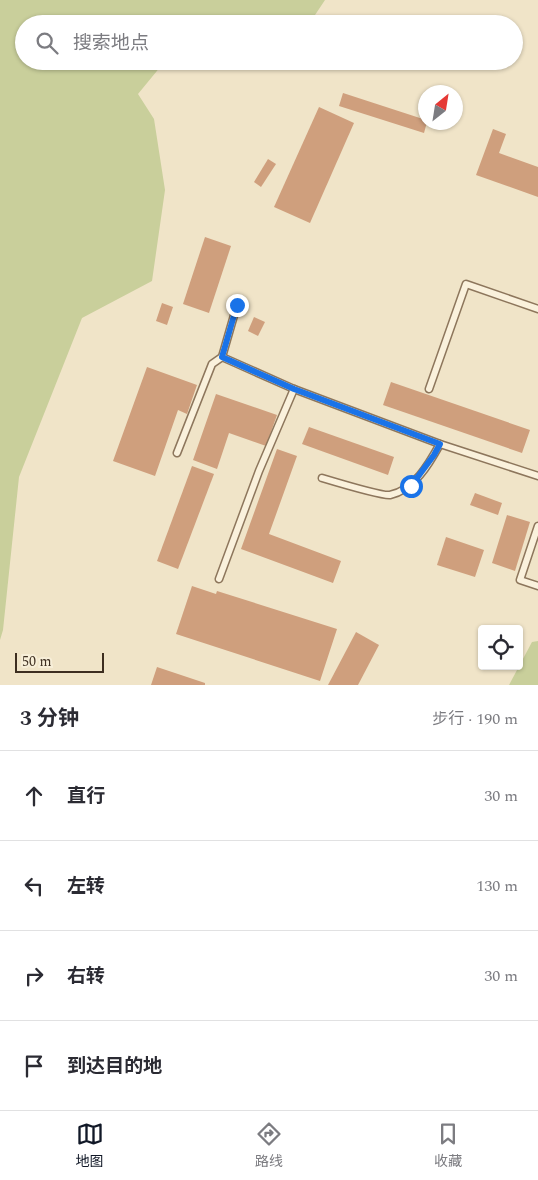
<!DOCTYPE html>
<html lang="zh">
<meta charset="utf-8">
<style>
:root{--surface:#fff;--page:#f2f2f3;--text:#2b2b33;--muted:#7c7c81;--line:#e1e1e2;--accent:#111827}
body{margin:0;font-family:Spectral,"Noto Sans SC",serif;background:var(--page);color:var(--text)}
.controls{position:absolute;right:15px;bottom:15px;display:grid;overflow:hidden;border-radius:5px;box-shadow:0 1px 4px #0004}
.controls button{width:45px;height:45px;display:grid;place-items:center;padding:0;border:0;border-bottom:1px solid var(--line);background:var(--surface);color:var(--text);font:25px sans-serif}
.compass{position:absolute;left:418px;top:85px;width:45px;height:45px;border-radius:50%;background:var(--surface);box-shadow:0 1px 4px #0004;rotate:30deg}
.scale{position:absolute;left:15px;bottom:12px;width:89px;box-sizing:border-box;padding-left:5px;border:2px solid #3d2e20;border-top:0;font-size:14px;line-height:18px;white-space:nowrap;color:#3d2e20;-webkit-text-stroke:4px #f7eed8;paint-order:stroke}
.stop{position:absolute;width:15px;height:15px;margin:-11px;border:4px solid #1a73e8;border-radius:50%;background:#fff}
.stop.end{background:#1a73e8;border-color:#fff;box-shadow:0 1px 5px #0008}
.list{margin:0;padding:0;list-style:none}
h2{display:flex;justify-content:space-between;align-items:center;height:65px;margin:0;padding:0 20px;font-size:21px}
h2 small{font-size:16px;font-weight:400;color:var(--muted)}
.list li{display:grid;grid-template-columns:32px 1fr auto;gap:15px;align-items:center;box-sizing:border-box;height:90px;padding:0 20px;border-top:1px solid var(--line)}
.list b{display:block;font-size:19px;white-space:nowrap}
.list em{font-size:16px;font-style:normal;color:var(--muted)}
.icon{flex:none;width:28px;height:28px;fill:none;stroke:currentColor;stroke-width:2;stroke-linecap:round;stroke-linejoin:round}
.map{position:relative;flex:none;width:538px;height:685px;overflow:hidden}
.search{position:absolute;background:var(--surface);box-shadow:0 1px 4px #0004;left:15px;right:15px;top:15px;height:55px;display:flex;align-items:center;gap:12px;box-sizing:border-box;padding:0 18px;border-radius:28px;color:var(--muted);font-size:19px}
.sheet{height:425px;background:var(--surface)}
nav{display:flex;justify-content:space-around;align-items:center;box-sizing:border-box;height:70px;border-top:1px solid var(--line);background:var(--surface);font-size:14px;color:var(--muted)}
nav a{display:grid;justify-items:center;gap:2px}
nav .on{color:var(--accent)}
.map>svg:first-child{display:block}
.green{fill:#c9cf9b}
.building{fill:#cf9f7d}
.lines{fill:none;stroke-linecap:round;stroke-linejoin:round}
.service-casing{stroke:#8d765c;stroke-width:9}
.service{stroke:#faf1dc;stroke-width:6}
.route{stroke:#1a73e8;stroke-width:6}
</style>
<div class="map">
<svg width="538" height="685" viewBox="0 0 538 685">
<rect width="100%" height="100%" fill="#f0e4c8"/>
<!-- green -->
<g class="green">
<polygon points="0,0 325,0 309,24 24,24 24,61 222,61 201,69 161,66 138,94 154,119 165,190 152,281 82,318 19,477 3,630 0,640"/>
<polygon points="538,641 538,685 509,685 532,642"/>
</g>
<!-- building -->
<g class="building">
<polygon points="343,93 426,120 426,122 427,122 424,133 339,106"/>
<polygon points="319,107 354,123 310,223 274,207"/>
<polygon points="493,129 506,134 499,153 538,167 538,197 476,175"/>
<polygon points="268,159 276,164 261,187 254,182"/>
<polygon points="205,237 231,246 209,313 183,304"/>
<polygon points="162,303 173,307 167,325 156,321"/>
<polygon points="254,317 265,322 258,336 248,331"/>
<polygon points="147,367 197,385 187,414 178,410 155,476 113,461"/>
<polygon points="391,382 530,430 522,453 383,405"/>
<polygon points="216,394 277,415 266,446 229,433 217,469 193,460"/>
<polygon points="309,427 394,457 388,475 302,444"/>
<polygon points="277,449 297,456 269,534 341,561 333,583 241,549"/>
<polygon points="192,466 214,474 178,569 157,561"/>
<polygon points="475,493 502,503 498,515 470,505"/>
<polygon points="507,515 530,522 515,571 492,563"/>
<polygon points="446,537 484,550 475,577 437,565"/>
<polygon points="192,586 216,594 217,591 337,629 320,681 176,634"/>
<polygon points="356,632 379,645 358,685 328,685"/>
<polygon points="157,667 205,683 205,685 151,685"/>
</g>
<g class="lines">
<!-- service casing -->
<g class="service-casing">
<g id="service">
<polyline points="222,357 237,305"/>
<polyline points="429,389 466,284 538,309"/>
<polyline points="177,453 212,364 222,357 294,389 440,444 538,476"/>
<path d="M322,478C332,481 383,496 390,495C414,490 429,464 440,444"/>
<polyline points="538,526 520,580 538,586"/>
<polyline points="219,579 259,471 294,389"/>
</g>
</g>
<!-- service -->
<use href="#service" class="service"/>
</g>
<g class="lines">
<!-- route -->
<polyline class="route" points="237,305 222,357 294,389 440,444 434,455 411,486"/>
</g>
</svg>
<div class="controls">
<button><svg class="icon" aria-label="locate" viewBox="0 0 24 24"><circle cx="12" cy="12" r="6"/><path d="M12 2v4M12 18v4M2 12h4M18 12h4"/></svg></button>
</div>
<svg class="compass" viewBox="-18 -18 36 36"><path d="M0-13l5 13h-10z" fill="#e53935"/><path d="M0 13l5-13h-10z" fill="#7c7c81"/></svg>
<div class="scale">50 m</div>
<div class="stop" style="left:411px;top:486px"></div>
<div class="stop end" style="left:237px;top:305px"></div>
<div class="search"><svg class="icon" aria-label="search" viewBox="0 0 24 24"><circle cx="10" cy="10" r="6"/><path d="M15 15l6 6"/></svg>搜索地点</div>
</div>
<section class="sheet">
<h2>3 分钟<small>步行 · 190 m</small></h2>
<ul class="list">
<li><svg class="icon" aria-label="ahead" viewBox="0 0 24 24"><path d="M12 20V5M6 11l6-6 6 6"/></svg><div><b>直行</b></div><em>30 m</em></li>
<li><svg class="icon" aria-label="left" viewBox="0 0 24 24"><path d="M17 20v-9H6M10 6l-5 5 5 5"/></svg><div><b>左转</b></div><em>130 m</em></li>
<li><svg class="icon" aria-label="right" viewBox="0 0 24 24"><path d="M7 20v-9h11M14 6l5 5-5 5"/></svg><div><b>右转</b></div><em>30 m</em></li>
<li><svg class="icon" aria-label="arrive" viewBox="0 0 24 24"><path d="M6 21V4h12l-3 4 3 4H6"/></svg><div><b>到达目的地</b></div></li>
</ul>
</section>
<nav>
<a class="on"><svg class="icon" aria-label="map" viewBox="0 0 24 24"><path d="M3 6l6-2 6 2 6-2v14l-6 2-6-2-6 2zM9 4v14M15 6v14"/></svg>地图</a>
<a><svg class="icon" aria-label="directions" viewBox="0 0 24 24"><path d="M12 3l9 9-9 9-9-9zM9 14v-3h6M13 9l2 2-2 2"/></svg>路线</a>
<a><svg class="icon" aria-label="saved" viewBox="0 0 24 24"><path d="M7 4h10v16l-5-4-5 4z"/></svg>收藏</a>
</nav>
